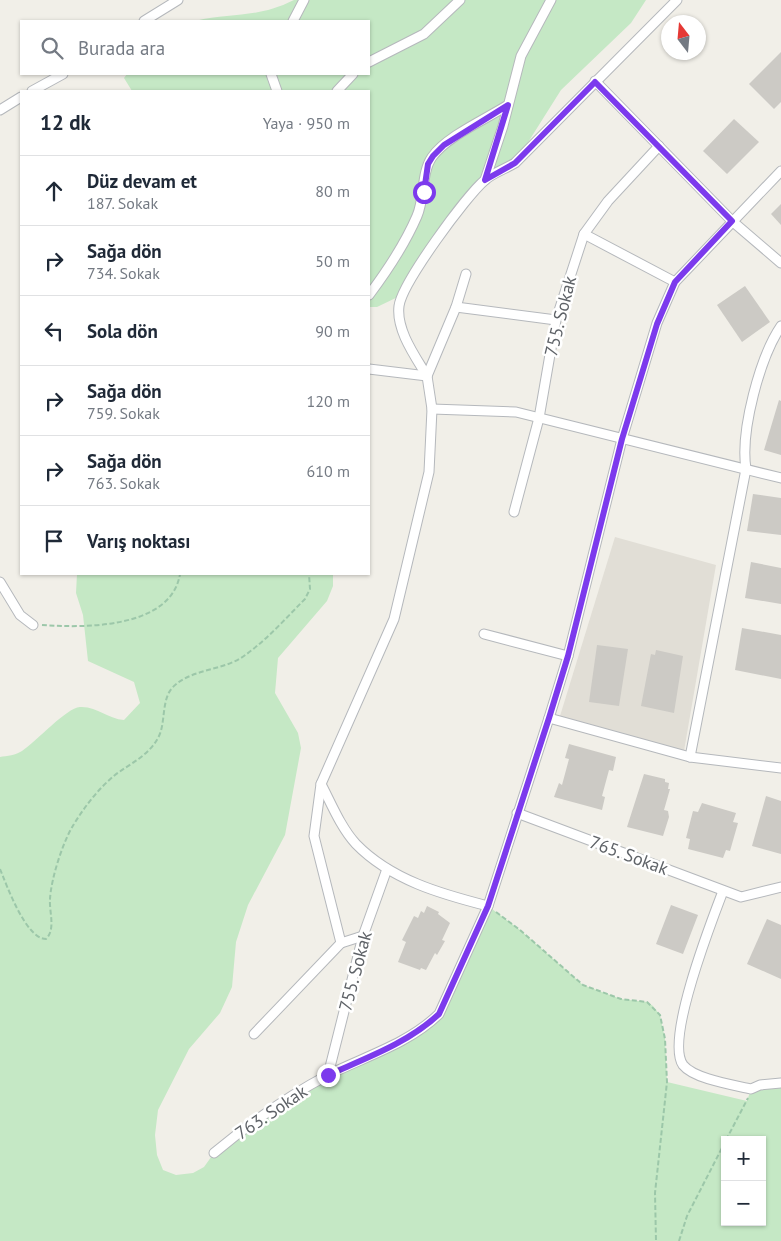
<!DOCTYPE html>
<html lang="tr">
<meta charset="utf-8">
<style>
:root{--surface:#fff;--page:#f2f2f3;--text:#1f2937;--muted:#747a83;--line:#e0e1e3}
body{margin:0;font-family:"PT Sans",sans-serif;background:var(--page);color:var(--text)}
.controls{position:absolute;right:15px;bottom:15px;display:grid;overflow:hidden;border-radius:0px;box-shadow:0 1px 4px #0004}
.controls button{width:45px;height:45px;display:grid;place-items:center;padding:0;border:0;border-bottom:1px solid var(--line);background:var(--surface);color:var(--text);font:25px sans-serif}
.compass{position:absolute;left:661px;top:15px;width:45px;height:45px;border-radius:50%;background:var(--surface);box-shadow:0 1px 4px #0004;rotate:344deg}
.stop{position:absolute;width:15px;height:15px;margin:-11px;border:4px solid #7c3aed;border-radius:50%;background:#fff}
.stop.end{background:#7c3aed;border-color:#fff;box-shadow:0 1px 5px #0008}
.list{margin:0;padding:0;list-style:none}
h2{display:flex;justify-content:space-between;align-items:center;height:65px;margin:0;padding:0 20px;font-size:21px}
h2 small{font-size:16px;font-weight:400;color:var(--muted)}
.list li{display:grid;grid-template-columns:32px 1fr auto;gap:15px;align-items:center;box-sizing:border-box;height:70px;padding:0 20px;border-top:1px solid var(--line)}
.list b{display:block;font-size:19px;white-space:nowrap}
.list p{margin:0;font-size:16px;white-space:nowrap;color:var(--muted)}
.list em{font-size:16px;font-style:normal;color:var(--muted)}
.icon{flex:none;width:28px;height:28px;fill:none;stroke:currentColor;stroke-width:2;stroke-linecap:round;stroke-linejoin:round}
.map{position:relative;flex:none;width:781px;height:1241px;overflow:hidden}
.search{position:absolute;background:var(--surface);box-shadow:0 1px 4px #0004;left:20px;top:20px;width:350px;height:55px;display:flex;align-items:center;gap:12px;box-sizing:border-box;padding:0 18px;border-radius:0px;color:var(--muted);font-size:19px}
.panel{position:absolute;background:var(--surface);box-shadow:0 1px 4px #0004;left:20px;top:90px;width:350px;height:485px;border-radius:0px}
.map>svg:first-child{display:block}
.education{fill:#e1ded6}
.green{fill:#c5e8c5;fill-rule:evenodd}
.building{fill:#cccac5}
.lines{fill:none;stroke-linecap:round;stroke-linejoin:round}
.minor-casing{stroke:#b5b8bc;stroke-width:11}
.path{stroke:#9cc7a9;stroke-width:2;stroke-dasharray:5 2.5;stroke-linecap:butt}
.minor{stroke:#fff;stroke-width:9}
.route{stroke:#7c3aed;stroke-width:6}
.labels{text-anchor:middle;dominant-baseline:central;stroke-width:5;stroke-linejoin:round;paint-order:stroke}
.street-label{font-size:18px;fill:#5f6368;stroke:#fff}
</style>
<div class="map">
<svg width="781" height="1241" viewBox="0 0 781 1241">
<rect width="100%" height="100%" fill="#f1efe8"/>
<!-- education -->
<polygon class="education" points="615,537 716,565 684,751 560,716"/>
<!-- green -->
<g class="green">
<path d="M294,0H646L631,23L561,90L515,163L485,180L460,208L404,294L377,307H369V91H132L124,78L127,74H369V21H195C232,12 256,19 294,0Z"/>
<path d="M77,574H333V586L327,601L278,658L275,693L298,733L301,748L285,835L248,905L236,942L232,987L220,1013L189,1049L158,1110L155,1135L157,1155L163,1170L176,1175L193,1173L204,1167L214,1153L283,1102L363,1060L439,1014L488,906L520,930L583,985L621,999L647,1002L653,1006L660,1015L665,1039L667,1082L747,1101L751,1089L781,1083V1241H0V757C7,756 16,755 22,751C37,741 66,708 80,707C97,706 108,719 124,720L140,703L134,682L88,661L83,615L76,593ZM725,1140H762V1222H725Z"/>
</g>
<!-- building -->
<g class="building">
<polygon points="781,52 781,102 774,109 749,84"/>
<polygon points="734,119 759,142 727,174 703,151"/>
<polygon points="781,204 781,225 771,214"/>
<polygon points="745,286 770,322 742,342 717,305"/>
<polygon points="779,400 781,401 781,455 764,450"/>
<polygon points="753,494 781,498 781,535 747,531"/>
<polygon points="751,562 781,568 781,604 745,598"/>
<polygon points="742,628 781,635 781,679 735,670"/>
<polygon points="597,645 628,649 619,706 589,702"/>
<polygon points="656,650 683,656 674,713 641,706 651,654 655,655"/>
<polygon points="569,744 616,757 613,771 609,770 602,796 605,797 602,810 554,797 559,783 562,785 569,759 565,758"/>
<polygon points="644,774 665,779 665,782 669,783 668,789 670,789 664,810 668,811 669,817 663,836 627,827"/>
<polygon points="766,796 781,801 781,854 752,846"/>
<polygon points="702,803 736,813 733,822 738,823 730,851 726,850 723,858 688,849 690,839 686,838 693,811 698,812"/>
<polygon points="671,905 698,915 683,954 656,944"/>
<polygon points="427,906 439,912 438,914 450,923 442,940 445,941 437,955 435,953 426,970 421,968 420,970 398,962 406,942 402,940 414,916 418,918 421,911 424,913"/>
<polygon points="767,919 781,925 781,979 747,964"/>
</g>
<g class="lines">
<!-- minor casing -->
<g class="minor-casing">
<g id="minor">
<polyline points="144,21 178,0"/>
<polyline points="293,21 304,0"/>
<polyline points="369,62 424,34 460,0"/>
<polyline points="271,74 277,91"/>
<polyline points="595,81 732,221 781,263"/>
<polyline points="32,91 63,74"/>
<polyline points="337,91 353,74"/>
<polyline points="0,110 21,97"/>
<polyline points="485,180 503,126 521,56 551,0"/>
<polyline points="584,234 675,282"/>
<path d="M369,295C387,271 405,244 417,216C425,198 421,173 432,157C447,136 486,119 508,105"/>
<polyline points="456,307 556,320"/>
<polyline points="369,369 427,376"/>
<path d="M427,376C415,356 396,330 399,306C402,283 466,196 485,180C493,173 505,169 515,163L677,0"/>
<polyline points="432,409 516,412 781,478"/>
<polyline points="514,512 539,418 556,320 584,234 608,201 659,146"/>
<polyline points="0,582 20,615 33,625"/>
<polyline points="484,634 568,656"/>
<polyline points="549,718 690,757 781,768"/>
<path d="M690,757L746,469C740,431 760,357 781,326"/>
<path d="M321,784C331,803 341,828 356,844C391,880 441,894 488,906"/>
<polyline points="517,813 741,897 781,887"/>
<path d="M723,891C712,920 665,1040 683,1065C694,1079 734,1085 751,1089L760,1085L781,1083"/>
<polyline points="363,936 341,943 314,836 321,784 394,619 429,472 432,409 427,376 456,307 466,274"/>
<polyline points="254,1034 341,943"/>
<polyline points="328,1075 363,936 387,869"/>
<path d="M214,1153C249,1124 288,1096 328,1075C366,1056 408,1044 439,1014L488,906L549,718L568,656L622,439L657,323L675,282L781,171"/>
</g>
</g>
<!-- path -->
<g class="path">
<path d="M42,625C84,628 171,629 180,574"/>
<path d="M0,869C7,886 26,939 46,939C56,929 49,912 50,899C51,879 63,841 74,824C85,806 99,788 115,775C131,763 148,756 158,738C166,724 161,701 172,688C190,669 220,671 241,658C265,642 285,619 305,599L310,589L309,574"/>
<polyline points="496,912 520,930 583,985 621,999 647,1002 660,1015 665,1039 667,1082 655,1193 656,1241"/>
<polyline points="726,1140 748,1098"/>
<polyline points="679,1241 687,1216 725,1142"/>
</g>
<!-- minor -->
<use href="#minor" class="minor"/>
</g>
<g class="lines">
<!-- route -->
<path class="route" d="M328,1075C366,1058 408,1043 439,1014L488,906L549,718L568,656L622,439L657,324L675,282L732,221L595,82L515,163L485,180L508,105L444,145L433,156L428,164L424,192"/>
</g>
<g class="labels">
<!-- street labels -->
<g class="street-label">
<text transform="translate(560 316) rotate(-76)">755. Sokak</text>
<text transform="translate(629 855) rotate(20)">765. Sokak</text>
<text transform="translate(355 971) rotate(-75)">755. Sokak</text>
<text transform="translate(271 1112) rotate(-34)">763. Sokak</text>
</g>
</g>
</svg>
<div class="controls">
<button>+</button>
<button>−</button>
</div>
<svg class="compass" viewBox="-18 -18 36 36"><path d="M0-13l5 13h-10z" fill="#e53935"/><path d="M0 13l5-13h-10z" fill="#747a83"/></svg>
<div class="stop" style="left:424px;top:192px"></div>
<div class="stop end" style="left:328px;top:1075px"></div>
<div class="search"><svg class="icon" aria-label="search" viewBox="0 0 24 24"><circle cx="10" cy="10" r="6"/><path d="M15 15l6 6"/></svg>Burada ara</div>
<section class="panel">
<h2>12 dk<small>Yaya · 950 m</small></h2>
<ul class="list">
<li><svg class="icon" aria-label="ahead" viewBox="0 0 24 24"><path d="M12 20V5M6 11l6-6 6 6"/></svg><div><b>Düz devam et</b><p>187. Sokak</p></div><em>80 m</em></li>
<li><svg class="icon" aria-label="right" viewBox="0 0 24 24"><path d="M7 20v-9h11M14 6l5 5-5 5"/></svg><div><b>Sağa dön</b><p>734. Sokak</p></div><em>50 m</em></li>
<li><svg class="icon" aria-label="left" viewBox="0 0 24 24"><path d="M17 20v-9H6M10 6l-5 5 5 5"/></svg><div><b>Sola dön</b></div><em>90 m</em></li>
<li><svg class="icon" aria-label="right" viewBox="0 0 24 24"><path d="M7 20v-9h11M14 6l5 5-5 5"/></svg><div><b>Sağa dön</b><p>759. Sokak</p></div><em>120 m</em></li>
<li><svg class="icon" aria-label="right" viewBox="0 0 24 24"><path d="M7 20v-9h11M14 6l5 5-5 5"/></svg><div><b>Sağa dön</b><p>763. Sokak</p></div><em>610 m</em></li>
<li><svg class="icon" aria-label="arrive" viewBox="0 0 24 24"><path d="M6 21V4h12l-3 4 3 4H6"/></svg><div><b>Varış noktası</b></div></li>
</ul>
</section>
</div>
